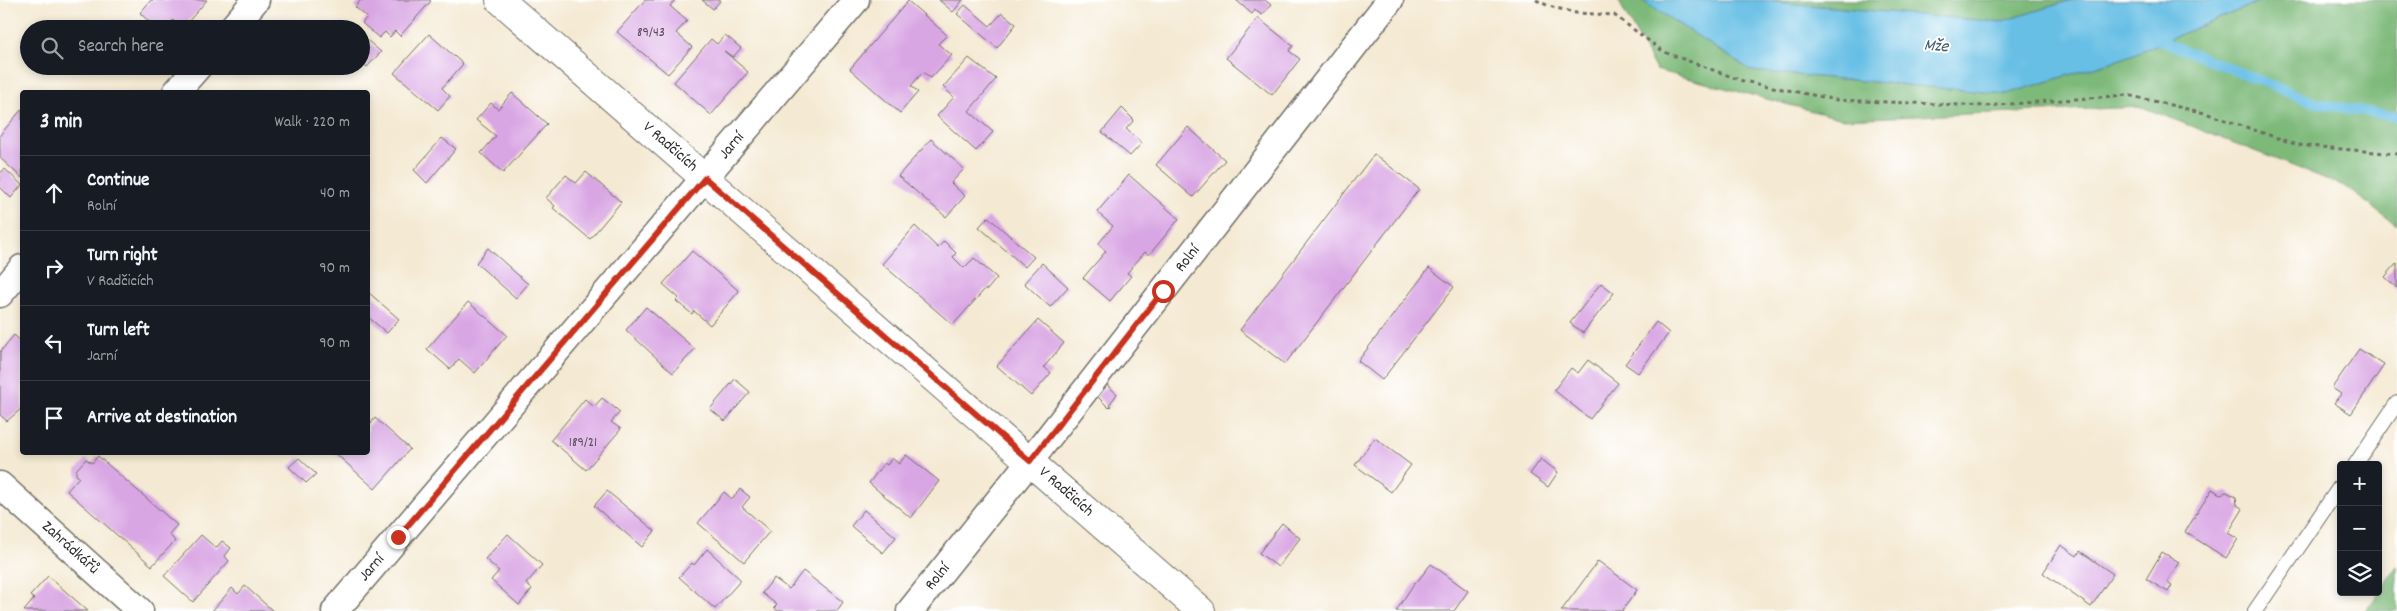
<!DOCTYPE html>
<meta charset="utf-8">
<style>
:root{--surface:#171b24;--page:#20242c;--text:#f1f3f6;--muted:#9ea1a6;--line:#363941}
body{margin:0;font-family:Dekko,sans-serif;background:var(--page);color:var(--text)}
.controls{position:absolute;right:15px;bottom:15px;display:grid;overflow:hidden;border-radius:5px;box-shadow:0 2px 8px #0003}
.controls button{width:45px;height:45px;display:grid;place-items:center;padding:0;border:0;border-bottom:1px solid var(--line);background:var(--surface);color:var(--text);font:25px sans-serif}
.stop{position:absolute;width:15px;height:15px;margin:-11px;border:4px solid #c8321e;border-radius:50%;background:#fff}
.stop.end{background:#c8321e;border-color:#fff;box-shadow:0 1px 5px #0008}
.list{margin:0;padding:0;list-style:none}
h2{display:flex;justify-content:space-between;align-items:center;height:65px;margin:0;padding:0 20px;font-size:21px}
h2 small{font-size:16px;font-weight:400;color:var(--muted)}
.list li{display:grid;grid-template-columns:32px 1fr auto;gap:15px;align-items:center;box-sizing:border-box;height:75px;padding:0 20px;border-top:1px solid var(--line)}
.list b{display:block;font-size:19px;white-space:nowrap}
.list p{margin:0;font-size:16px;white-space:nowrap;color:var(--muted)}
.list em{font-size:16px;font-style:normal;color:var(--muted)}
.icon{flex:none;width:28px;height:28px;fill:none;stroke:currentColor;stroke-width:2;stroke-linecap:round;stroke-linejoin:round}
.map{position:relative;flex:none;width:2397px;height:611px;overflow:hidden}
.search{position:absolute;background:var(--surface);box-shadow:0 2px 8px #0003;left:20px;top:20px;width:350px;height:55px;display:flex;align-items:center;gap:12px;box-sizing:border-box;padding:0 18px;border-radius:28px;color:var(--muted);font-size:19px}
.panel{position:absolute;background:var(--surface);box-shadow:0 2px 8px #0003;left:20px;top:90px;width:350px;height:365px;border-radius:5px}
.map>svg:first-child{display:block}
.forest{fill:#7db979;stroke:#547252}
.water{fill:#67bfe5;stroke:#497588}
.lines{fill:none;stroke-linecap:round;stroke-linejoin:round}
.stream{stroke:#67bfe5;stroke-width:10}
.building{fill:#d9a6e4}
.service-casing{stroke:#716e65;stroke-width:16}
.minor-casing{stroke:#716e65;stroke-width:29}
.tertiary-casing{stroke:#716e65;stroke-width:30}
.path{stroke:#716e65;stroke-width:3;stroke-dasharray:4 4;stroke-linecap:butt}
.service{stroke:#fff;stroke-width:14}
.minor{stroke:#fff;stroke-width:26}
.tertiary{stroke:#fff;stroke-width:28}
.route{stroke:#c8321e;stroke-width:6}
.labels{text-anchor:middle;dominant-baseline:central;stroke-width:4;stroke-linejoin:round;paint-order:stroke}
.number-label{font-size:14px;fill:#564a59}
.street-label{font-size:16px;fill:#2b2b2b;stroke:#fff}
.water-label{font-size:18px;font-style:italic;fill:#405f6c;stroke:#fff}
</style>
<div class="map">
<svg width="2397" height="611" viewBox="0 0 2397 611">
<rect width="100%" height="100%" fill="#fff"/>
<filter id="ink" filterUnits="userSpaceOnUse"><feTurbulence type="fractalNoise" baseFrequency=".02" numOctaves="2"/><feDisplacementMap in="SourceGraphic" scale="10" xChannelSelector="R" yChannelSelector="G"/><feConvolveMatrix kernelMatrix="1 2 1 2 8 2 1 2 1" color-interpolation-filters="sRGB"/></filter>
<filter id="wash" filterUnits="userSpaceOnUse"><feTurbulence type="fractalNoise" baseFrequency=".0096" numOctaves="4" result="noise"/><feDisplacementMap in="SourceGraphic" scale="20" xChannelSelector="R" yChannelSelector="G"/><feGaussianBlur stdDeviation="1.12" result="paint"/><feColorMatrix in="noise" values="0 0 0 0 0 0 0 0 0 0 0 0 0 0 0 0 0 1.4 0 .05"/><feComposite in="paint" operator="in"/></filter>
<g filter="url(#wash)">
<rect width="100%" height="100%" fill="#f4e9d2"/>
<!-- forest -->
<g class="forest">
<polygon points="1618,0 1641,0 1752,71 2007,94 2124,58 2263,0 2397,0 2397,225 2344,186 2142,107 1843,119 1656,70"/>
<polygon points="1772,0 2072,0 1999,22 1775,2"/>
<polygon points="2397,566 2397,611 2366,611"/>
</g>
<!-- water -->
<polygon class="water" points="1641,0 1772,0 1775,2 1999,22 2072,0 2263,0 2124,58 2007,94 1752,71"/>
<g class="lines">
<!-- stream -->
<polyline class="stream" points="2152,37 2316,103 2397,117"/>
</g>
<g id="blocks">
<!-- building -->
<g class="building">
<polygon points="151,0 207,0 182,29 173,20 165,29 157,29 140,13"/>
<polygon points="361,0 429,0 431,1 400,36 395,31 390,37 385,32 379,38 362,23 367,17 355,7"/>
<polygon points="645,0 675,0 670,6 687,21 676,33 692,47 668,74 617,32"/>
<polygon points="702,0 721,0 713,9"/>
<polygon points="939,0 963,0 953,12"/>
<polygon points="1236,0 1265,0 1271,5 1262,15 1255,10 1252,14"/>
<polygon points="908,1 947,35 938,44 952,55 931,78 923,72 911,86 918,92 900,113 850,69"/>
<polygon points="965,5 990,26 1002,13 1016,24 997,48 957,14"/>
<polygon points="1258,18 1293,46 1289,51 1300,59 1272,95 1226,58"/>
<polygon points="429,34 463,64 442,88 450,96 438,110 394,73"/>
<polygon points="361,35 381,52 367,67 361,62"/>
<polygon points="725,35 741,48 733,57 724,51 748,72 711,115 674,82 711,39 717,44"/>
<polygon points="969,58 996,79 969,111 993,132 976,151 937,116 954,97 943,87"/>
<polygon points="512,93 547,124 503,173 481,153 496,136 476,120 491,103 498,109"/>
<polygon points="1122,108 1134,120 1126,129 1142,143 1130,156 1102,132"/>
<polygon points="22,109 22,178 0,158 0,135"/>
<polygon points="1188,127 1225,160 1193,197 1156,165"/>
<polygon points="442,138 456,149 427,183 414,170"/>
<polygon points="931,139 964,169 951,183 965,196 946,217 898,176"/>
<polygon points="1374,154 1419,189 1285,364 1240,330"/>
<polygon points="5,169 22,185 11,198 0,187 0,173"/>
<polygon points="586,172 621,202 590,239 553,208 555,206 546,198 566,175 576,183"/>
<polygon points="1129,175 1179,219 1149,255 1145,252 1127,273 1131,276 1110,301 1083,278 1106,251 1098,244 1113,226 1097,212"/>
<polygon points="988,217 1034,257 1025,267 979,227"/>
<polygon points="915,226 938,248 944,241 956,253 953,257 964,268 974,258 997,278 987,290 985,289 953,325 882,264"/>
<polygon points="488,248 528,284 516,298 476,263"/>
<polygon points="692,251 739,291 710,325 694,311 692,314 676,301 679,298 663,284"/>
<polygon points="1042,263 1068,287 1050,307 1024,283"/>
<polygon points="2397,263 2397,288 2385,277"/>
<polygon points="1429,268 1454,287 1382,380 1358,361"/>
<polygon points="1601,283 1614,293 1583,333 1570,323"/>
<polygon points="368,292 399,319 387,333 368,317"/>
<polygon points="468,302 507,335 475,373 459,359 450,369 427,349"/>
<polygon points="646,307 695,349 673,373 626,330"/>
<polygon points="1038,320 1064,343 1044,367 1051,373 1031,396 997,366"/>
<polygon points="1656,322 1669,333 1638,373 1625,364"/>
<polygon points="14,335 22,342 22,408 7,421 0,415 0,352"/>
<polygon points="2359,349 2384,365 2351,414 2334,403 2341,394 2332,388"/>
<polygon points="1588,360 1618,383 1590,419 1554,390 1571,368 1578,373"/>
<polygon points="735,379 750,392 725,421 710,409"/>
<polygon points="1107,385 1117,394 1109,405 1111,406 1109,408 1097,396"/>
<polygon points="602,398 620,412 611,422 621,429 586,470 551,440 585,399 594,407"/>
<polygon points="375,418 410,449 375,489 334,452 368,452 368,427"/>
<polygon points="1375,438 1411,465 1391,492 1355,465"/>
<polygon points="906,455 939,481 911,518 869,483 884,463 887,465 892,458 899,464"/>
<polygon points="98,456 177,525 169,534 175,541 152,566 67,491 79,477 76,475 76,470 86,459 92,463"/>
<polygon points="299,458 316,474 306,483 289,467"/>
<polygon points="1541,459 1558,472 1548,487 1530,474"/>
<polygon points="740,489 750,497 742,507 770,531 744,562 698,523 724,492 732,499"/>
<polygon points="2212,489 2220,494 2227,492 2236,497 2237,505 2243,509 2228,533 2238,539 2226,558 2185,532"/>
<polygon points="607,491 655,531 642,547 594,506"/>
<polygon points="864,510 896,537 883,553 851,526"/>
<polygon points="1282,523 1300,538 1278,567 1259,553"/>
<polygon points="508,534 542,565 526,584 532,589 519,605 491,580 499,571 485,559"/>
<polygon points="201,535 216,548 222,541 231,548 225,556 229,561 193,602 164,576"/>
<polygon points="2061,545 2077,556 2080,551 2113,574 2091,607 2043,573"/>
<polygon points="707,549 741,580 715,609 679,577 692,563 694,565"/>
<polygon points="2162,552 2179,562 2167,582 2172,585 2168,592 2146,579"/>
<polygon points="1598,561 1637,590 1622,611 1561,611"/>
<polygon points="1431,564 1468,591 1454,611 1396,611 1415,582 1416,583"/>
<polygon points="803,571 843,602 837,611 778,611 774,608 777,605 762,593 774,578 789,589"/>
<polygon points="48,576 88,611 24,611 34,599 30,596"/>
<polygon points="245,586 273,611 212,611 232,588 238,594"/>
</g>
</g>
</g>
<g filter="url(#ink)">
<use href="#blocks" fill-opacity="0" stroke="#716e65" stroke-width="1"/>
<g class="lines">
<!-- service casing -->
<g class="service-casing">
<g id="service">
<polyline points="2355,465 2397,403"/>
<polyline points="2255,611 2341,485"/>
</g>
</g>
<!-- minor casing -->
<g class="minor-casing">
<g id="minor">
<polyline points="231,29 256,0"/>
<polyline points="176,92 199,66"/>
<polyline points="0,294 22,268"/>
<polyline points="0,485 140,611"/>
<polyline points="335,611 856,0"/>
<polyline points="910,611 1030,461 1390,0"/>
</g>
</g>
<!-- tertiary casing -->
<g class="tertiary-casing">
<polyline id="tertiary" points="500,0 1201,611"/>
</g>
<!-- path -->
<polyline class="path" points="1536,0 1549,6 1576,13 1614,15 1664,52 1743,81 1837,100 1986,106 2127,95 2205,113 2298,145 2397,154"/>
<!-- service -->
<use href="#service" class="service"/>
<!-- minor -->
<use href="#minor" class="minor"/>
<!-- tertiary -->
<use href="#tertiary" class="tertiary"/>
</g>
</g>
<g class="lines" filter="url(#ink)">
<!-- route -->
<polyline class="route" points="398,537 705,178 1030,461 1163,291"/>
</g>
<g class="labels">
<!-- number labels -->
<g class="number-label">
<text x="651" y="33">89/43</text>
<text x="583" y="443">189/21</text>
</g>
<!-- street labels -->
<g class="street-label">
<text transform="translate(732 146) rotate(-50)">Jarní</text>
<text transform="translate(670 147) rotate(41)">V Radčicích</text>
<text transform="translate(1188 259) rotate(-52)">Rolní</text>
<text transform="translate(1066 492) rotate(41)">V Radčicích</text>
<text transform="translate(70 548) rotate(42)">Zahrádkářů</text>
<text transform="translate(372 568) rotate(-49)">Jarní</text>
<text transform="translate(938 577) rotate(-51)">Rolní</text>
</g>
<!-- water labels -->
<g class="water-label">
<text transform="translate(1936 47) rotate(5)">Mže</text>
</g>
</g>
</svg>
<div class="controls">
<button>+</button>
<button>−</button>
<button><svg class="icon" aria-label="layers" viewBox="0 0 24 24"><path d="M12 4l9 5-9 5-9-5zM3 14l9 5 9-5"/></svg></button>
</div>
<div class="stop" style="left:1163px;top:291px"></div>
<div class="stop end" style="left:398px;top:537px"></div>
<div class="search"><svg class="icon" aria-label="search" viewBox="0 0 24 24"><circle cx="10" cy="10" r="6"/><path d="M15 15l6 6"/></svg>Search here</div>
<section class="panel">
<h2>3 min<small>Walk · 220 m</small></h2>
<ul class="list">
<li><svg class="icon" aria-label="ahead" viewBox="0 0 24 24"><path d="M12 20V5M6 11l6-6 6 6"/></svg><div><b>Continue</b><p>Rolní</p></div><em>40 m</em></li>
<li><svg class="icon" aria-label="right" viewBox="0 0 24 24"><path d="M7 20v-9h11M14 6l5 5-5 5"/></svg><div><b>Turn right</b><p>V Radčicích</p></div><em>90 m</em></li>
<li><svg class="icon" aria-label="left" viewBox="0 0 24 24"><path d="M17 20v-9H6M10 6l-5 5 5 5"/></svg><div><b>Turn left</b><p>Jarní</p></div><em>90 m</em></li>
<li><svg class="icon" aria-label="arrive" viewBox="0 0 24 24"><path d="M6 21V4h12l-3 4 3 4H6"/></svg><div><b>Arrive at destination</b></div></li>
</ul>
</section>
</div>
